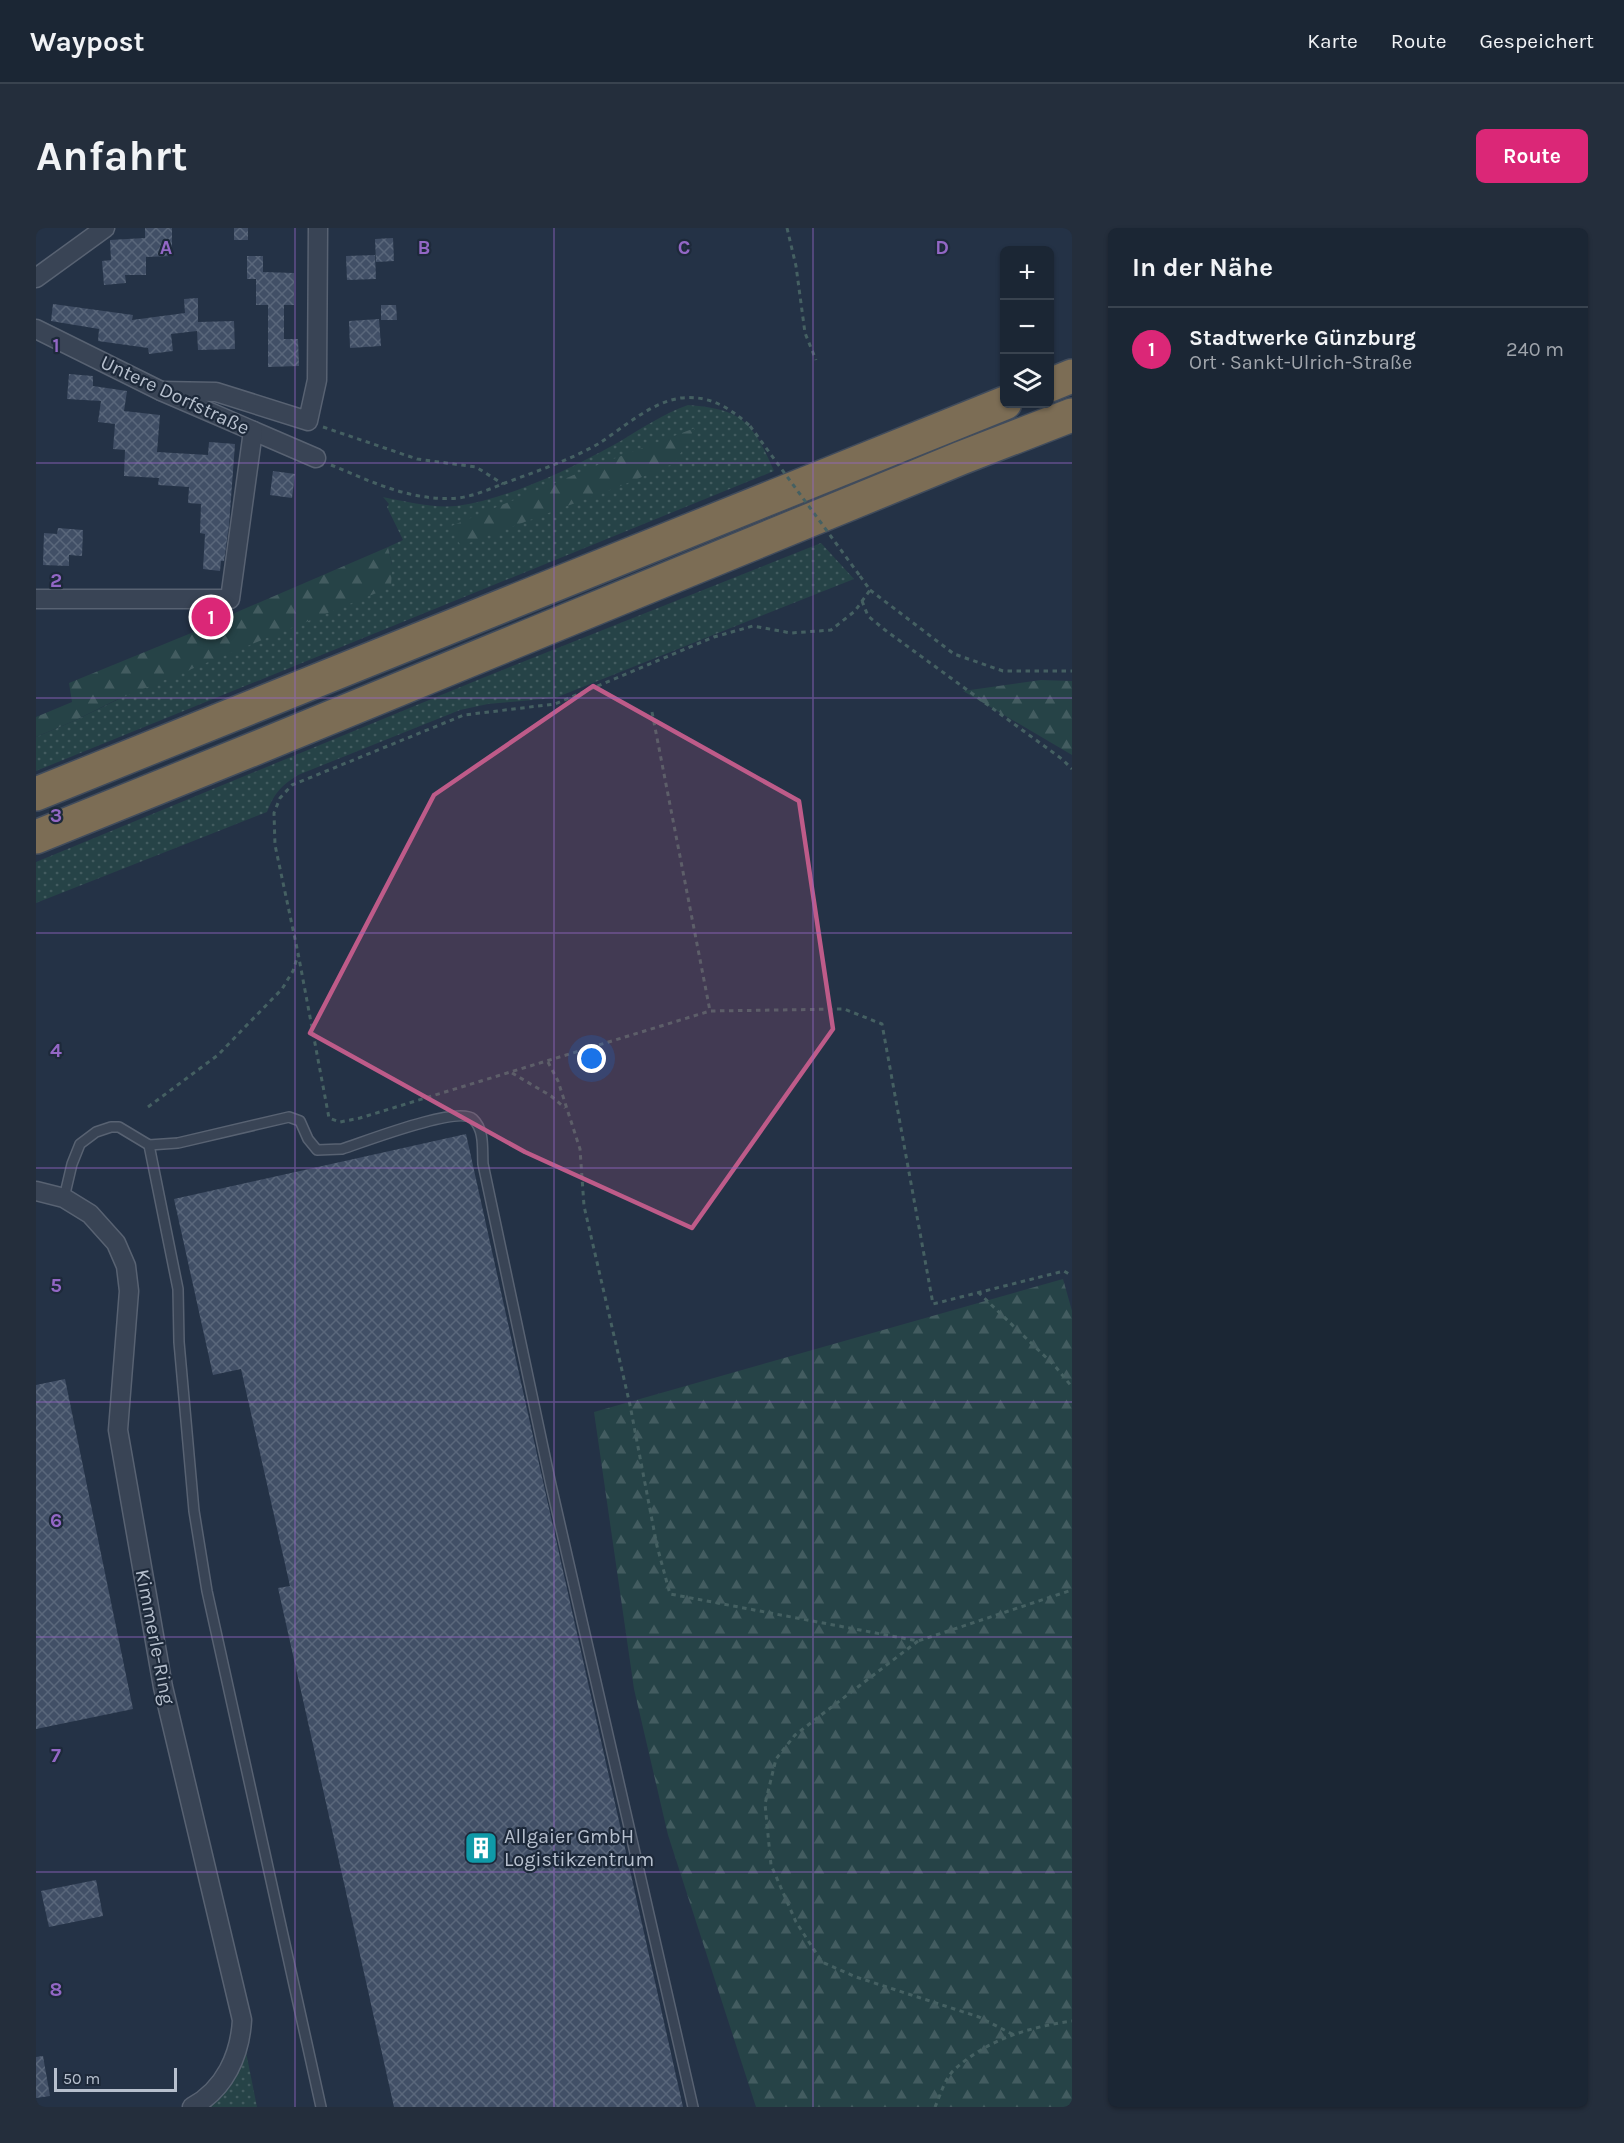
<!DOCTYPE html>
<html lang="de">
<meta charset="utf-8">
<style>
:root{--surface:#1b2634;--page:#242e3c;--text:#f1f3f6;--muted:#a0a5ac;--line:#39434f;--accent:#db2777}
body{margin:0;font-family:Karla,sans-serif;background:var(--page);color:var(--text)}
.controls{position:absolute;right:18px;top:18px;display:grid;overflow:hidden;border-radius:9px;box-shadow:0 2px 4px #0004}
.controls button{width:54px;height:54px;display:grid;place-items:center;padding:0;border:0;border-bottom:2px solid var(--line);background:var(--surface);color:var(--text);font:30px sans-serif}
.scale{position:absolute;left:18px;bottom:15px;width:123px;box-sizing:border-box;padding-left:6px;border:3px solid #b7c0ce;border-top:0;font-size:16px;line-height:21px;white-space:nowrap;color:#b7c0ce;-webkit-text-stroke:4px #1d293a;paint-order:stroke}
.you{position:absolute;left:556px;top:831px;width:21px;height:21px;margin:-15px;border:4px solid #fff;border-radius:50%;background:#1a73e8;box-shadow:0 0 0 9px #1a73e833}
.badge{display:grid;place-items:center;width:39px;height:39px;border-radius:50%;background:var(--accent);color:#fff;font-size:20px;font-weight:700}
.pin{position:absolute;translate:-50% -50%;border:3px solid #fff;box-shadow:0 2px 6px #0006}
.list{margin:0;padding:0;list-style:none}
h2{display:flex;justify-content:space-between;align-items:center;height:78px;margin:0;padding:0 24px;font-size:26px}
h2 small{font-size:20px;font-weight:400;color:var(--muted)}
.list li{display:grid;grid-template-columns:39px 1fr auto;gap:18px;align-items:center;box-sizing:border-box;height:84px;padding:0 24px;border-top:2px solid var(--line)}
.list b{display:block;font-size:22px;white-space:nowrap}
.list p{margin:0;font-size:20px;white-space:nowrap;color:var(--muted)}
.list em{font-size:20px;font-style:normal;color:var(--muted)}
.icon{flex:none;width:33px;height:33px;fill:none;stroke:currentColor;stroke-width:2;stroke-linecap:round;stroke-linejoin:round}
.map{position:relative;flex:none;width:1036px;height:1879px;overflow:hidden;border-radius:9px}
header{display:flex;align-items:center;gap:36px;box-sizing:border-box;height:84px;padding:0 30px;background:var(--surface);border-bottom:2px solid var(--line)}
header strong{font-size:28px}
nav{display:flex;gap:33px;margin-inline-start:auto;font-size:21px}
.intro{display:flex;align-items:center;justify-content:space-between;box-sizing:border-box;height:144px;padding:0 36px}
h1{margin:0;font-size:42px}
.button{padding:15px 27px;border-radius:9px;background:var(--accent);color:#fff;font-size:21px;font-weight:700}
main{display:flex;gap:36px;padding:0 36px}
aside{flex:1;background:var(--surface);border-radius:9px;box-shadow:0 2px 4px #0004}
.map>svg:first-child{display:block}
.grass{fill:url(#grass-dots)}
.forest{fill:url(#forest-firs)}
.building{fill:url(#building-cross-hatch)}
.lines{fill:none;stroke-linecap:round;stroke-linejoin:round}
.lane-casing{stroke:#586272;stroke-width:12}
.street-casing{stroke:#586272;stroke-width:21}
.highway-casing{stroke:#414c5c;stroke-width:36}
.path{stroke:#456062;stroke-width:3;stroke-dasharray:4.5 4.5;stroke-linecap:butt}
.lane{stroke:#394455;stroke-width:9}
.street{stroke:#394455;stroke-width:18}
.highway{stroke:#7c6d55;stroke-width:33}
.path-bridge{stroke:#456062;stroke-width:3;stroke-dasharray:4.5 4.5;stroke-linecap:butt}
.marked{fill:#be5b89;fill-opacity:0.2;stroke:#be5b89;stroke-width:4.5;stroke-linejoin:round}
.grid{fill:none;stroke:#9367c5;stroke-width:1.5;stroke-opacity:0.55}
.labels{text-anchor:middle;dominant-baseline:central;stroke-width:4.5;stroke-linejoin:round;paint-order:stroke}
.street-label{font-size:20px;fill:#b7c0ce;stroke:#1d293a}
.poi-label{font-size:20px;fill:#b7c0ce;stroke:#1d293a;text-anchor:start}
.grid-label{font-size:20px;text-anchor:middle;font-weight:bold;fill:#9367c5;stroke:#1d293a;stroke-width:4.5;stroke-linejoin:round;paint-order:stroke}
</style>
<header>
<strong>Waypost</strong>
<nav><a>Karte</a><a>Route</a><a>Gespeichert</a></nav>
</header>
<div class="intro"><h1>Anfahrt</h1><a class="button">Route</a></div>
<main>
<div class="map">
<svg width="1036" height="1879" viewBox="0 0 1036 1879">
<defs>
<pattern id="grass-dots" width="8" height="8" patternUnits="userSpaceOnUse" patternTransform="scale(1.5)"><rect width="8" height="8" fill="#264347"/><path d="M2 2h.1M6 6h.1" fill="none" stroke="#435c60" stroke-width="1.8" stroke-linecap="round"/></pattern>
<pattern id="forest-firs" width="22" height="20" patternUnits="userSpaceOnUse" patternTransform="scale(1.5)"><rect width="22" height="20" fill="#264347"/><path d="M5 1l3.5 6h-7zM16 11l3.5 6h-7z" fill="#435c60"/></pattern>
<pattern id="building-cross-hatch" width="8" height="8" patternUnits="userSpaceOnUse" patternTransform="scale(1.5)"><rect width="8" height="8" fill="#414f66"/><path d="M0 0l8 8M0 8l8-8" fill="none" stroke="#5a677b"/></pattern>
</defs>
<rect width="100%" height="100%" fill="#243246"/>
<!-- grass -->
<g class="grass">
<path d="M652,177C707,181 717,195 738,243L0,543V509L40,492L356,337L352,319L367,312L351,279L353,276L347,269C371,274 396,280 420,278C471,272 538,239 583,214C606,200 627,186 652,177Z"/>
<path d="M785,315L818,351L519,470L452,476L424,482L262,547C245,558 239,564 231,584L0,675V634L444,451Z"/>
<polygon points="210,1824 221,1879 168,1879 198,1850"/>
</g>
<!-- forest -->
<g class="forest">
<polygon points="659,200 639,235 587,257 425,318 413,299 564,236"/>
<polygon points="352,319 356,337 355,359 80,472 40,492 0,509 0,489 36,474 33,455 187,392 201,384"/>
<polygon points="1005,452 1036,453 1036,527 927,463"/>
<polygon points="1027,1051 1036,1083 1036,1879 720,1879 632,1607 598,1461 558,1184"/>
</g>
<!-- building -->
<g class="building">
<polygon points="109,0 136,0 136,28 110,29 110,47 89,47 90,55 68,57 66,33 75,32 74,12 109,10"/>
<rect x="198" y="0" width="14" height="12"/>
<polygon points="357,10 358,33 340,34 339,11"/>
<polygon points="339,27 340,51 311,52 310,28"/>
<polygon points="211,28 227,28 227,44 258,45 258,77 248,77 248,111 262,111 263,138 232,139 232,77 220,77 220,51 211,51"/>
<polygon points="162,70 162,94 198,93 199,121 162,122 161,103 135,106 137,123 113,126 112,120 62,113 63,101 15,93 17,76 97,87 96,92 149,85 148,71"/>
<polygon points="345,77 360,77 361,92 345,92"/>
<polygon points="343,91 345,118 314,120 313,93"/>
<polygon points="33,146 57,148 57,158 91,163 88,183 124,187 121,224 172,227 173,214 199,216 193,297 188,333 185,333 184,343 167,341 169,306 164,305 165,276 152,275 153,259 122,257 123,250 88,248 89,222 77,221 79,196 62,194 65,173 31,171"/>
<polygon points="237,243 259,246 256,270 234,267"/>
<polygon points="22,300 47,302 46,328 33,327 33,338 7,337 8,305 21,306"/>
<polygon points="430,906 508,1258 647,1879 358,1879 242,1360 254,1358 205,1141 177,1147 138,971"/>
<polygon points="29,1151 97,1481 0,1501 0,1157"/>
<polygon points="60,1652 67,1688 13,1699 5,1663"/>
<polygon points="7,1828 14,1868 0,1870 0,1829"/>
</g>
<g class="lines">
<!-- lane casing -->
<g class="lane-casing">
<g id="lane">
<polyline points="113,917 142,1061 143,1114 158,1283 171,1363 285,1879"/>
<path d="M28,970L36,936L44,916L60,904L75,899H83L113,917L142,915L253,889L264,893L272,911L281,922L306,921C328,914 422,877 437,891C449,902 446,922 447,936L515,1257L657,1879"/>
</g>
</g>
<!-- street casing -->
<g class="street-casing">
<g id="street">
<polyline points="0,50 69,0"/>
<polyline points="0,101 125,163 280,230"/>
<polyline points="125,163 180,164 272,193 281,152 282,0"/>
<polyline points="0,371 194,371 217,203"/>
<path d="M0,963L28,970L54,986L80,1015L90,1038L93,1063L82,1202L127,1459L206,1792C204,1827 189,1861 156,1879"/>
</g>
</g>
<!-- highway casing -->
<g class="highway-casing">
<g id="highway">
<polyline points="1014,157 1036,148"/>
<polyline points="0,566 969,175"/>
<polyline points="0,609 225,518 925,230 1036,187"/>
</g>
</g>
<!-- path -->
<g class="path">
<polyline points="751,0 760,38 769,105 780,132"/>
<polyline points="287,199 381,231 440,239 467,256"/>
<path d="M295,237C336,254 377,274 422,270C438,268 454,261 469,255C501,243 532,233 562,216C587,200 615,174 645,170C674,167 694,180 714,198"/>
<polyline points="824,348 834,362 819,383 795,402 755,405 717,398 678,409 519,476 428,487 256,557 244,570 238,585 239,617 262,725 293,890 304,894 324,890 674,783 808,781 846,796 897,1076 1028,1043 1036,1048"/>
<polyline points="834,362 918,426 967,443 1036,443"/>
<polyline points="826,373 832,388 849,402 1026,531 1036,541"/>
<polyline points="616,484 674,783"/>
<polyline points="512,834 522,853 544,921 548,978 594,1177 621,1318 634,1366 882,1413 1036,1362"/>
<polyline points="476,845 515,868 529,880"/>
<polyline points="112,879 182,827 209,799 246,761 257,743 262,727"/>
<polyline points="942,1064 1019,1138 1036,1159"/>
<polyline points="882,1413 759,1507 740,1531 729,1576 735,1637 760,1694 786,1734 820,1749 943,1789 978,1807"/>
<path d="M899,1879C904,1868 909,1850 918,1842C950,1812 993,1799 1036,1793"/>
</g>
<!-- lane -->
<use href="#lane" class="lane"/>
<!-- street -->
<use href="#street" class="street"/>
<!-- highway -->
<use href="#highway" class="highway"/>
<!-- path-bridge -->
<polyline class="path-bridge" points="714,198 824,348"/>
</g>
<!-- marked area -->
<path class="marked" d="M557,458L763,573L797,801L656,1000L489,924L274,805L398,567Z"/>
<!-- grid -->
<path class="grid" d="M259,0V1879M518,0V1879M777,0V1879M0,235H1036M0,470H1036M0,705H1036M0,940H1036M0,1174H1036M0,1409H1036M0,1644H1036"/>
<!-- icons -->
<defs>
<g id="building-square" transform="scale(1.725)"><rect x="-9" y="-9" width="18" height="18" rx="4" fill="#0f9aa8" stroke="#1d293a"/><path d="M-4-6H4V6H1V3H-1V6H-4ZM-2.5-4.3h1.7v1.8h-1.7ZM.8-4.3h1.7v1.8H.8ZM-2.5-1h1.7V.8h-1.7ZM.8-1h1.7V.8H.8Z" fill="#fff"/></g>
</defs>
<g fill-rule="evenodd">
<use href="#building-square" x="445" y="1620"/>
</g>
<g class="labels">
<!-- street labels -->
<g class="street-label">
<text transform="translate(139 167) rotate(25)">Untere Dorfstraße</text>
<text transform="translate(119 1409) rotate(79)">Kimmerle-Ring</text>
</g>
<!-- poi labels -->
<g class="poi-label">
<text x="468" y="1608">Allgaier GmbH<tspan x="468" dy="23">Logistikzentrum</tspan></text>
</g>
</g>
<g class="grid-label">
<text x="130" y="26">A</text>
<text x="388" y="26">B</text>
<text x="648" y="26">C</text>
<text x="906" y="26">D</text>
<text x="20" y="124">1</text>
<text x="20" y="359">2</text>
<text x="20" y="594">3</text>
<text x="20" y="829">4</text>
<text x="20" y="1064">5</text>
<text x="20" y="1299">6</text>
<text x="20" y="1534">7</text>
<text x="20" y="1768">8</text>
</g>
</svg>
<div class="controls">
<button>+</button>
<button>−</button>
<button><svg class="icon" aria-label="layers" viewBox="0 0 24 24"><path d="M12 4l9 5-9 5-9-5zM3 14l9 5 9-5"/></svg></button>
</div>
<div class="scale">50 m</div>
<div class="you"></div>
<div class="pin badge" style="left:175px;top:389px">1</div>
</div>
<aside>
<h2>In der Nähe<small></small></h2>
<ul class="list">
<li><span class="badge">1</span><div><b>Stadtwerke Günzburg</b><p>Ort · Sankt-Ulrich-Straße</p></div><em>240 m</em></li>
</ul>
</aside>
</main>
